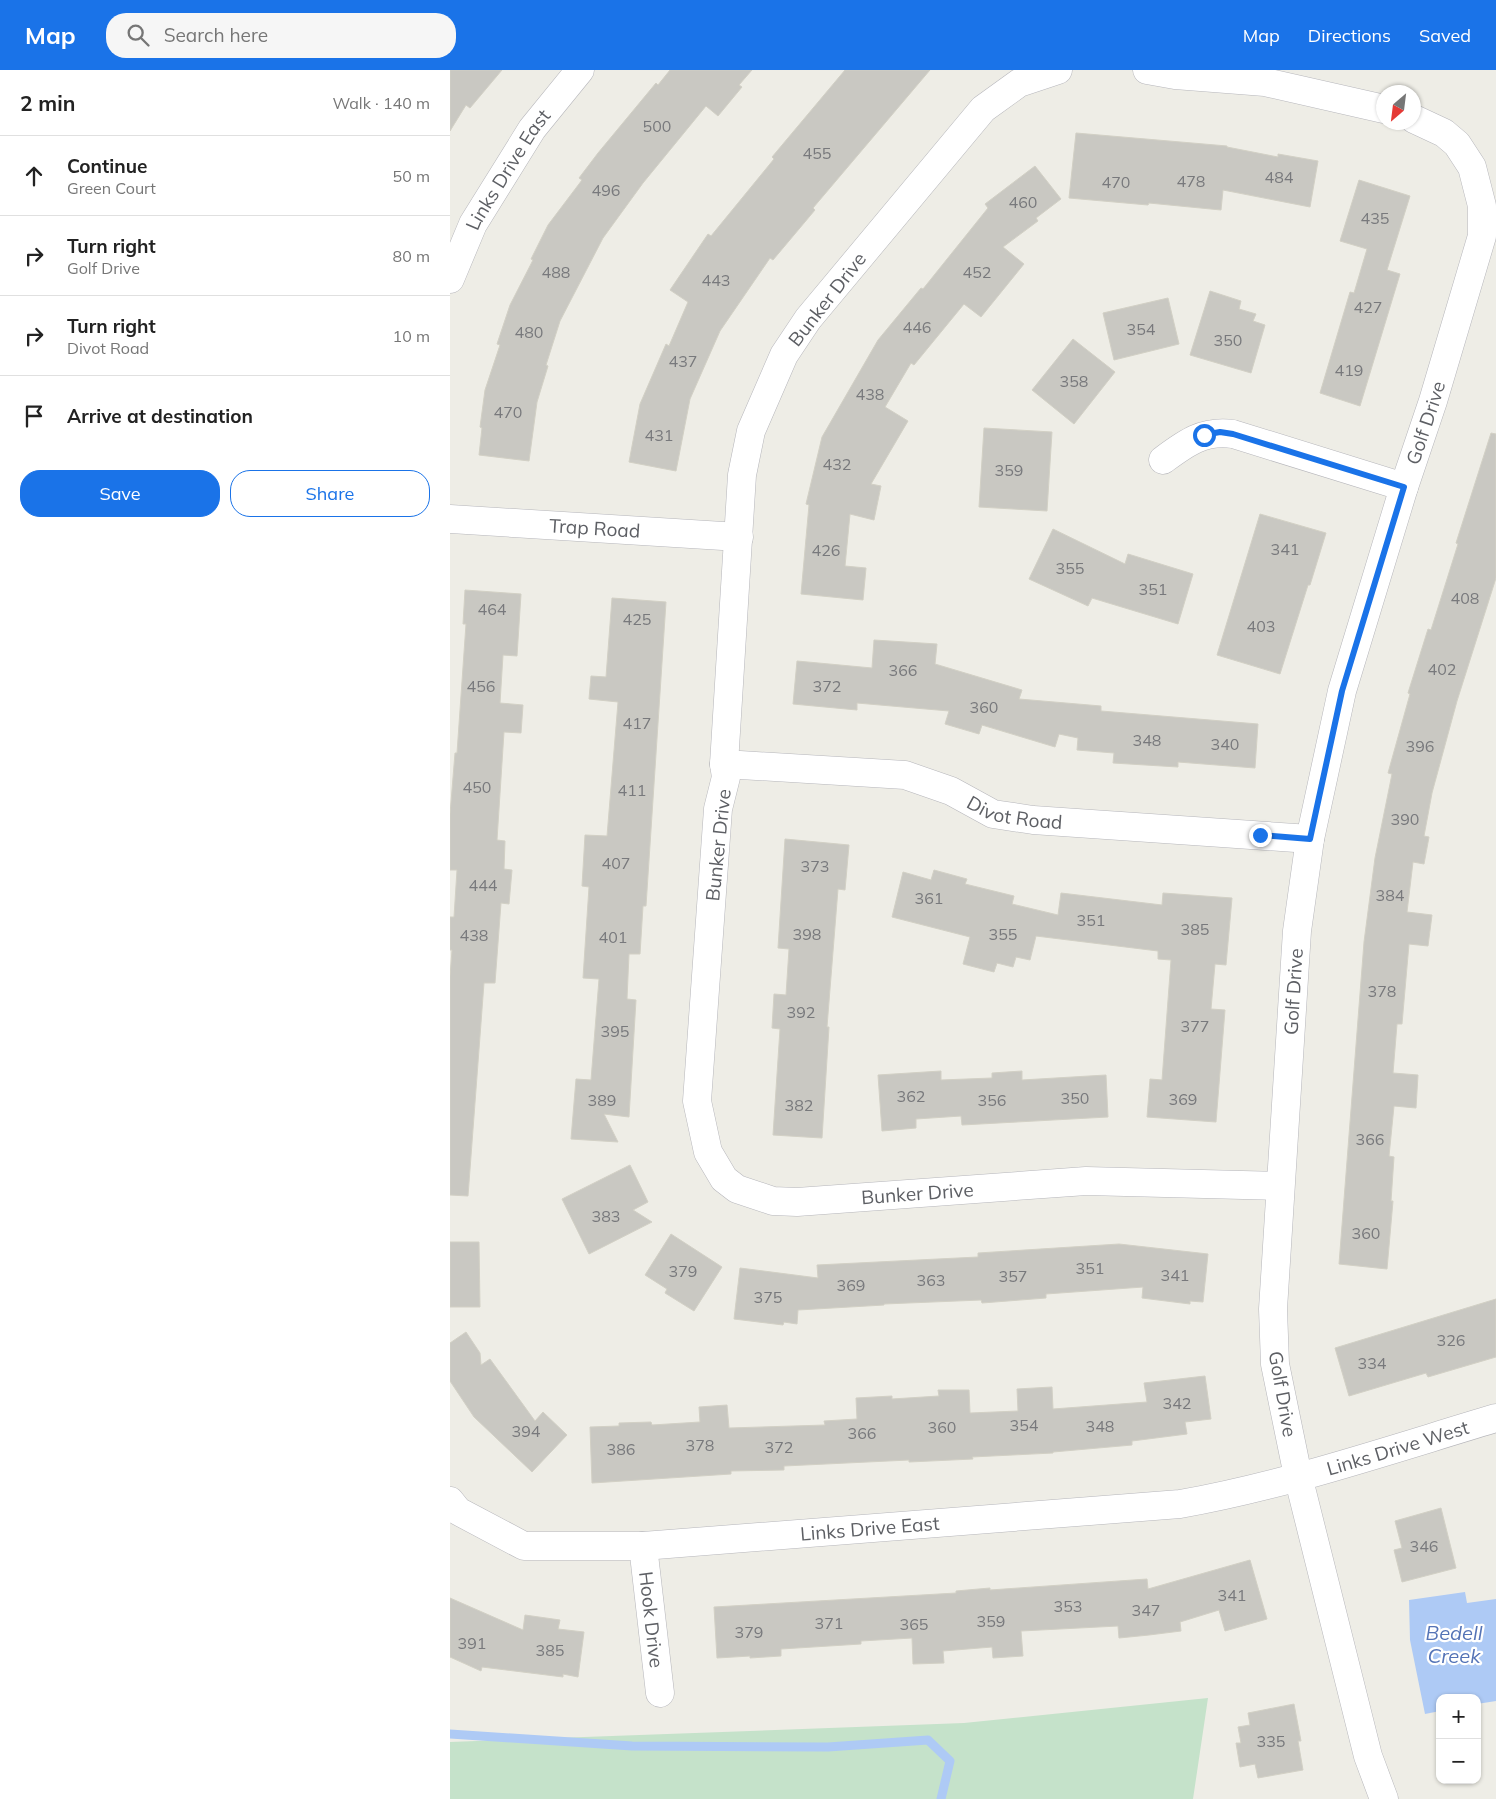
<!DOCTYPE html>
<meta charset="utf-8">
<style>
:root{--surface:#fff;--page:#f6f6f6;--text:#222;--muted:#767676;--line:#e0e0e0;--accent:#1a73e8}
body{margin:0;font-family:Mulish,sans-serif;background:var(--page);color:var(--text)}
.controls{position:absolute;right:15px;bottom:15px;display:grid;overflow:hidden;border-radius:10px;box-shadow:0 1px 4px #0004}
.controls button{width:45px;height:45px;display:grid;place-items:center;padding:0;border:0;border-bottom:1px solid var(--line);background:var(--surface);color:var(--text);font:25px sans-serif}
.compass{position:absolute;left:926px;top:15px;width:45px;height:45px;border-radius:50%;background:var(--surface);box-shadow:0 1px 4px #0004;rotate:208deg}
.stop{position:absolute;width:15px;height:15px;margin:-11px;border:4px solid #1a73e8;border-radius:50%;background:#fff}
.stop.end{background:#1a73e8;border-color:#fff;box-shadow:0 1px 5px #0008}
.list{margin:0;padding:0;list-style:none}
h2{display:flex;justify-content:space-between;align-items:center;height:65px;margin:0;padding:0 20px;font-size:21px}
h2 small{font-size:16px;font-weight:400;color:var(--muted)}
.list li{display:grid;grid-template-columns:32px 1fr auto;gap:15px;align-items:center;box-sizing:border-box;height:80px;padding:0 20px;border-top:1px solid var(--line)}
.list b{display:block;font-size:19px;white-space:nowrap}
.list p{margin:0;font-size:16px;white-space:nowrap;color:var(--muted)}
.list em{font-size:16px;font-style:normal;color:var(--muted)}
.actions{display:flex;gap:10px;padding:15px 20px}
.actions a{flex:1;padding:11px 0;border:1px solid var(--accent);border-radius:20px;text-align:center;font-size:18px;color:var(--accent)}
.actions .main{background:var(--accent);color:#fff}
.icon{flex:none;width:28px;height:28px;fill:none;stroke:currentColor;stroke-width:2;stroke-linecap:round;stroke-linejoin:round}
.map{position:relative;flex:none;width:1046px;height:1729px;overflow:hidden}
header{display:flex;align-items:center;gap:30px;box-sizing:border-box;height:70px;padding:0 25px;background:var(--accent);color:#fff}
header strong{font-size:24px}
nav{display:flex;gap:28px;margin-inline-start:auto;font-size:18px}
.search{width:350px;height:45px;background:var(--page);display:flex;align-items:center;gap:12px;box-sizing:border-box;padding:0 18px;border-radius:20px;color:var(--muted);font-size:19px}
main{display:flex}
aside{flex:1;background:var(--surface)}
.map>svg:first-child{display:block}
.green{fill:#c5e2ca}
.water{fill:#aecaf5}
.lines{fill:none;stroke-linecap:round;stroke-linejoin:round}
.stream{stroke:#aecaf5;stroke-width:9}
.building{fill:#c9c8c2;stroke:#d2d0c5}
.minor-casing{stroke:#b6b6bb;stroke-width:29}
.minor{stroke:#fff;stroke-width:28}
.route{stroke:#1a73e8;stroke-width:6}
.labels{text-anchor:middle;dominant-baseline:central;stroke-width:4.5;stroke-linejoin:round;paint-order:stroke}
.number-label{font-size:16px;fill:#78797c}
.street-label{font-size:19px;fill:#5d5f64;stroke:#fff}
.water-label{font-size:20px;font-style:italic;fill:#5473b6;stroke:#fff}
</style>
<header>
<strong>Map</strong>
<div class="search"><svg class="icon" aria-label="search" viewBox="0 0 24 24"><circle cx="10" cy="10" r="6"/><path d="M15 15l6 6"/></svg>Search here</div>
<nav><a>Map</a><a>Directions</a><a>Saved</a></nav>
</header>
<main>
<aside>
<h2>2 min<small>Walk · 140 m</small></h2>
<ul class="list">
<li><svg class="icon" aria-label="ahead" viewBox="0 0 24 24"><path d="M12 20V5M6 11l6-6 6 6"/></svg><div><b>Continue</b><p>Green Court</p></div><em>50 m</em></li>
<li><svg class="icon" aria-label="right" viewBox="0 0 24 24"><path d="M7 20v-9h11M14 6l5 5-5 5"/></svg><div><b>Turn right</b><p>Golf Drive</p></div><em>80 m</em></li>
<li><svg class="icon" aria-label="right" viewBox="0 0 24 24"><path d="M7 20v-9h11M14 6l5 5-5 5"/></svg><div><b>Turn right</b><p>Divot Road</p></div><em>10 m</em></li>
<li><svg class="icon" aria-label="arrive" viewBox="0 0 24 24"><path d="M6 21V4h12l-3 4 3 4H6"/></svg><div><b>Arrive at destination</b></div></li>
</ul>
<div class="actions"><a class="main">Save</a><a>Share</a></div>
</aside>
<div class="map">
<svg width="1046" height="1729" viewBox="0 0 1046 1729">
<rect width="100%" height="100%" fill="#eeede6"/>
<!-- green -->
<polygon class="green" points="758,1628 743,1729 0,1729 0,1672 514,1653"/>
<!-- water -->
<polygon class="water" points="1015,1522 1017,1533 1046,1529 1046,1631 1027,1634 1027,1628 990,1628 990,1641 975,1644 960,1570 959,1530"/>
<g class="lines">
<!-- stream -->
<polyline class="stream" points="0,1664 182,1676 378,1677 478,1670 500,1691 491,1729"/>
</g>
<!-- building -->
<g class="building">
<polygon points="0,0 52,0 20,38 16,35 0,61"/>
<polygon points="220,0 302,0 289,15 292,17 268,46 256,36 193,113 153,168 110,251 96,295 98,296 87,332 79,391 29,385 32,358 30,357 35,320 50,275 47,274 60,235 83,190 81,189 98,155 132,110 129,108 148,83 206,13 208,15"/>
<polygon points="395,0 480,0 363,138 365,140 323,190 320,188 270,261 240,329 226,401 179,392 190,334 216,274 219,276 238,232 220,220 258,164 261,166 324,89 322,87"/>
<polygon points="626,63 777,76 777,77 828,87 828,84 868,91 860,137 773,120 771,140 699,133 698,135 619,128"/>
<polygon points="585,96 611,129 586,148 588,151 553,177 574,194 531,247 514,234 464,295 461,293 435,337 458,351 421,414 431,416 424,450 400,444 395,496 416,498 413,530 351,524 359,435 356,434 372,367 428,270 471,218 473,219 538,138 535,134"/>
<polygon points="909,110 960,126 937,200 950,204 910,336 870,323 900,222 904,223 917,179 890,171"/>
<polygon points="760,221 791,231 789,239 806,244 803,251 815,255 801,303 740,285"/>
<polygon points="718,228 729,274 664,290 653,243"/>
<polygon points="623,269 665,302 624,354 582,320"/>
<polygon points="534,358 602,362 597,441 529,437"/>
<polygon points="1041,363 1046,364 1046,508 1007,631 982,723 974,766 979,767 974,794 963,792 957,842 982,845 978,876 959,874 952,954 947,954 943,1003 968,1005 966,1038 944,1036 939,1086 944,1087 941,1131 943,1131 937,1199 889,1194 914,872 925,788 942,704 938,703 960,624 958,623 978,559 981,560 1008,474 1006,473"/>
<polygon points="810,444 876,463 860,515 858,515 830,604 767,585"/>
<polygon points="603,459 675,494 678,484 743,504 728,554 642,528 638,536 579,509"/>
<polygon points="15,520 71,524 67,586 53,585 50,633 73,635 71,663 54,662 47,770 55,771 54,799 62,800 59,834 51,833 45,913 34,913 18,1126 0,1125 0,906 2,880 0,880 0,847 4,847 7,800 0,800 0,744 5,683 7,683 16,554 13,554"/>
<polygon points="162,528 216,532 196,836 193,836 190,884 179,884 177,929 186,930 179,1047 154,1044 168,1072 121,1069 126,1009 141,1010 149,909 133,908 139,817 132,816 135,765 157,766 168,632 139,629 141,606 156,607"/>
<polygon points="424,570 487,574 485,594 572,620 569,629 651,636 651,641 808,654 805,698 728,692 728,697 663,693 664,683 627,680 628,668 609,664 605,677 532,655 529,664 495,654 499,641 407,633 407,640 343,634 347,591 422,598"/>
<polygon points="335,769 399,775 395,820 388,819 377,957 379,957 372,1068 323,1065 330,959 322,958 324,924 336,925 339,879 328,878"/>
<polygon points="484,800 517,809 515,814 564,826 562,834 608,845 611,823 712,835 713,823 782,828 776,895 765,894 761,939 775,940 766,1052 697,1047 700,1009 712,1010 721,890 708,889 708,881 586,866 580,890 566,887 563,897 547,893 544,902 513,894 520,867 442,847 453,802 481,810"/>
<polygon points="491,1001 491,1010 542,1008 542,1003 572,1001 572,1010 656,1005 658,1047 512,1055 511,1046 466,1049 466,1058 432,1061 428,1005"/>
<polygon points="180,1095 198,1132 183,1140 202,1152 139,1184 112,1129"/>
<polygon points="221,1164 272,1197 244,1241 215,1223 217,1219 195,1205"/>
<polygon points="0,1172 29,1172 30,1237 0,1237"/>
<polygon points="669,1174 758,1184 753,1232 740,1231 740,1234 692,1228 693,1217 596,1224 596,1228 532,1233 531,1230 434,1234 434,1235 348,1240 347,1254 334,1252 333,1255 284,1249 290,1198 368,1208 367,1195 528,1187 528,1183"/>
<polygon points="1046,1229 1046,1287 978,1307 976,1303 899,1326 885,1278"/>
<polygon points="16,1262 30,1283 31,1295 40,1289 85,1351 93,1342 117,1365 82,1402 24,1347 0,1311 0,1273"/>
<polygon points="755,1306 761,1349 735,1352 737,1364 682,1371 682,1375 603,1382 603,1383 522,1387 523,1389 459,1392 459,1390 334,1396 334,1400 281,1401 281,1404 142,1413 140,1357 169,1356 169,1353 201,1352 202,1355 250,1352 249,1337 277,1335 279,1358 375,1355 374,1351 407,1349 406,1328 442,1326 442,1329 489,1326 488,1320 519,1320 520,1343 568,1341 567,1319 602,1317 603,1339 697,1332 694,1313"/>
<polygon points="991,1438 1006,1498 952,1512 944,1480 952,1478 945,1451"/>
<polygon points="800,1490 817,1549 775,1561 769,1540 730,1552 731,1561 699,1565 669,1568 668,1556 571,1561 573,1586 543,1588 542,1577 493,1581 494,1593 463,1594 462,1568 411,1571 411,1574 331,1579 331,1586 300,1588 300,1586 267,1588 264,1537 506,1523 506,1521 540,1518 540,1520 697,1509 698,1519"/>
<polygon points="0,1528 73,1560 75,1545 110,1550 108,1559 134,1562 128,1607 113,1604 113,1607 32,1597 31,1601 0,1587"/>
<polygon points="844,1634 851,1671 848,1671 853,1700 808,1708 805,1694 790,1697 786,1673 791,1673 788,1657 800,1655 798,1643"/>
</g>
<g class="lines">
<!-- minor casing -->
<g class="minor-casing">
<g id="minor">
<path id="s1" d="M608,0L569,13L533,39L358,249L334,285L301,361L292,405L274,694L276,707L268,739L247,1031L258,1082L274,1109L287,1119L323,1131L347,1132L636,1111L830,1116"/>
<polyline points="697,0 725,5 815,12 934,39"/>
<path id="s2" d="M0,209L23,154L82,59L130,0"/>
<path d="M713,390C736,373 753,360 783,364L954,417"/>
<path id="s3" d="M0,449L289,467"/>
<path id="s4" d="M274,694L455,705L501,721L543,744L583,750L860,769"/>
<path id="s5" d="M0,1431L8,1441L74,1476H193L730,1434C837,1415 942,1379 1046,1348"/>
<path id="s6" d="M193,1476L210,1623"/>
<path id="s7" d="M934,1729L918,1686L848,1406L825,1294L823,1239L847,861L860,769L892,621L954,417L983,331L1032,166V136L1022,97L1007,74L994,63L964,49"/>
</g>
</g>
<!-- minor -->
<use href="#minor" class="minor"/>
</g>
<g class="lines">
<!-- route -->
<polyline class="route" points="754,365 770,362 783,364 954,417 892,621 860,769 810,765"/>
</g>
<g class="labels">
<!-- number labels -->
<g class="number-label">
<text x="207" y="56">500</text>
<text x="367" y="83">455</text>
<text x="829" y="107">484</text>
<text x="741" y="111">478</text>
<text x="666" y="112">470</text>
<text x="156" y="120">496</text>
<text x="573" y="132">460</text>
<text x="925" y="148">435</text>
<text x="106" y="202">488</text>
<text x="527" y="202">452</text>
<text x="266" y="210">443</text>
<text x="918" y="237">427</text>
<text x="467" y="257">446</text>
<text x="691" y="259">354</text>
<text x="79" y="262">480</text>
<text x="778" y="270">350</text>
<text x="233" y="291">437</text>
<text x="899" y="300">419</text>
<text x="624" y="311">358</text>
<text x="420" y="324">438</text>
<text x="58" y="342">470</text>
<text x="209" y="365">431</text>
<text x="387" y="394">432</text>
<text x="559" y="400">359</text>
<text x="835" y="479">341</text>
<text x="376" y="480">426</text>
<text x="620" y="498">355</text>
<text x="703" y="519">351</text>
<text x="1015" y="528">408</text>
<text x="42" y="539">464</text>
<text x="187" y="549">425</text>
<text x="811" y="556">403</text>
<text x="992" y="599">402</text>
<text x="453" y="600">366</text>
<text x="31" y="616">456</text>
<text x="377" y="616">372</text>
<text x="534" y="637">360</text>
<text x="187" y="653">417</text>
<text x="697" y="670">348</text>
<text x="775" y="674">340</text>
<text x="970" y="676">396</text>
<text x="27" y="717">450</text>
<text x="182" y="720">411</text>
<text x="955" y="749">390</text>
<text x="166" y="793">407</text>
<text x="365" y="796">373</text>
<text x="33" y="815">444</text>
<text x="940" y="825">384</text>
<text x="479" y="828">361</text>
<text x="641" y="850">351</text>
<text x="745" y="859">385</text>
<text x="357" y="864">398</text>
<text x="553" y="864">355</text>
<text x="24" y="865">438</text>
<text x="163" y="867">401</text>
<text x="932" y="921">378</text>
<text x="351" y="942">392</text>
<text x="745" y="956">377</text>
<text x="165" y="961">395</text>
<text x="461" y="1026">362</text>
<text x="625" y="1028">350</text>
<text x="733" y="1029">369</text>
<text x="152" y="1030">389</text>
<text x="542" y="1030">356</text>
<text x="349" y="1035">382</text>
<text x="920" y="1069">366</text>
<text x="156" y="1146">383</text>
<text x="916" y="1163">360</text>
<text x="640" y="1198">351</text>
<text x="233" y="1201">379</text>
<text x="725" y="1205">341</text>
<text x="563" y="1206">357</text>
<text x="481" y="1210">363</text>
<text x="401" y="1215">369</text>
<text x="318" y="1227">375</text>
<text x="1001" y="1270">326</text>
<text x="922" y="1293">334</text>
<text x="727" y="1333">342</text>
<text x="574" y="1355">354</text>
<text x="650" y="1356">348</text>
<text x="492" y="1357">360</text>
<text x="76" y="1361">394</text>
<text x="412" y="1363">366</text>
<text x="250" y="1375">378</text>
<text x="329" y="1377">372</text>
<text x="171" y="1379">386</text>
<text x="974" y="1476">346</text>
<text x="782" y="1525">341</text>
<text x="618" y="1536">353</text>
<text x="696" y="1540">347</text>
<text x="541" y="1551">359</text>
<text x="379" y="1553">371</text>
<text x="464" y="1554">365</text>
<text x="299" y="1562">379</text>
<text x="22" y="1573">391</text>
<text x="100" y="1580">385</text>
<text x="821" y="1671">335</text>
</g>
<!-- street labels -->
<g class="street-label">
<text stroke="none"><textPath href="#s2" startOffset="124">Links Drive East</textPath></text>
<text transform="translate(377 229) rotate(-52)">Bunker Drive</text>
<text stroke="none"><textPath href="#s7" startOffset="1408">Golf Drive</textPath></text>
<text stroke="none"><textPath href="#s3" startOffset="145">Trap Road</textPath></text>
<text stroke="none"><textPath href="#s4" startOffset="299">Divot Road</textPath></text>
<text transform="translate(268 775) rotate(-84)">Bunker Drive</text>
<text stroke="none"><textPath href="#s7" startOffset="822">Golf Drive</textPath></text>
<text stroke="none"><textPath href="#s1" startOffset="1441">Bunker Drive</textPath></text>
<text transform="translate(833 1324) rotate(80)">Golf Drive</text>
<text stroke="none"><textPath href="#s5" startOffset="970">Links Drive West</textPath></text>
<text stroke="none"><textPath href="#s5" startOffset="434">Links Drive East</textPath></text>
<text stroke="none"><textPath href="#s6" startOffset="74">Hook Drive</textPath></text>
</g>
<!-- water labels -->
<g class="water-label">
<text x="1004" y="1562">Bedell<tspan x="1004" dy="23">Creek</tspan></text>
</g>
</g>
</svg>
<div class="controls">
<button>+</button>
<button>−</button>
</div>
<svg class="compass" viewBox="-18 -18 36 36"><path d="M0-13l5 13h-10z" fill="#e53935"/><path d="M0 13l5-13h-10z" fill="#767676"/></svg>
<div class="stop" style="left:754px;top:365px"></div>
<div class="stop end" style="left:810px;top:765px"></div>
</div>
</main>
